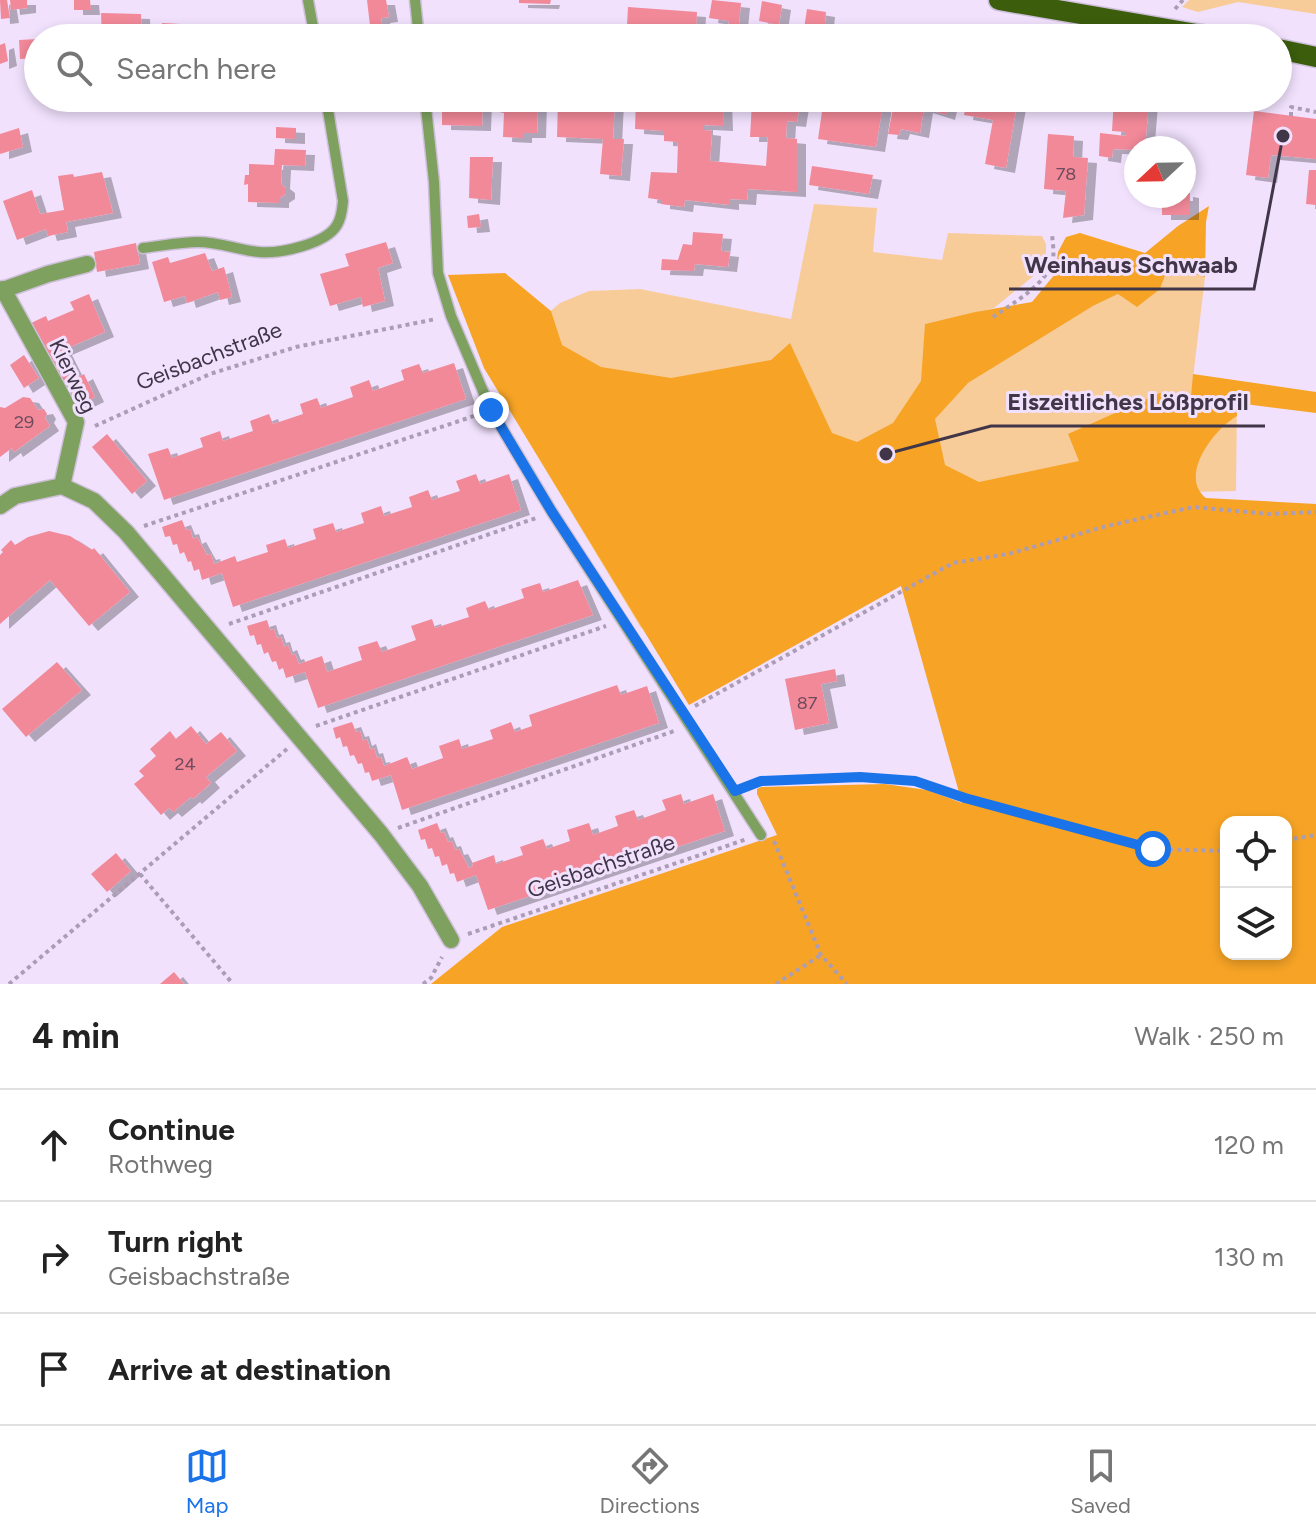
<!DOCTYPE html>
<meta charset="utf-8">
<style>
:root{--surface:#fff;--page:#f2f2f2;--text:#222;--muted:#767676;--line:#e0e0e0;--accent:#1a73e8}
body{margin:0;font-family:Figtree,sans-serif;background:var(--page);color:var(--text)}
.controls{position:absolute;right:24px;bottom:24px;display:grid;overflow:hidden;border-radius:16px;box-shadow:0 4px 12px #0003}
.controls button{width:72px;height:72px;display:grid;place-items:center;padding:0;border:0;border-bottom:2px solid var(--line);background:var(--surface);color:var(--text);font:40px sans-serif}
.compass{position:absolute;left:1124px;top:136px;width:72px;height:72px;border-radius:50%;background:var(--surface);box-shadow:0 4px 12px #0003;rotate:248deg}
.stop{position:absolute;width:24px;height:24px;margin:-18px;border:6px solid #1a73e8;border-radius:50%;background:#fff}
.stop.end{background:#1a73e8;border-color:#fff;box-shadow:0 2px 8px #0008}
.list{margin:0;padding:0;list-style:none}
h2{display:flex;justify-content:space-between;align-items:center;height:104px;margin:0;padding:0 32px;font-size:34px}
h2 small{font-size:26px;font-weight:400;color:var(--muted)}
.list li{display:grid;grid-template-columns:52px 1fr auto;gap:24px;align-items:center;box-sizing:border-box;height:112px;padding:0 32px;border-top:2px solid var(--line)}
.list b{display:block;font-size:30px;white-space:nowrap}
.list p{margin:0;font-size:26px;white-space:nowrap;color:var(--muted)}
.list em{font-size:26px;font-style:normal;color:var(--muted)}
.icon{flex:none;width:44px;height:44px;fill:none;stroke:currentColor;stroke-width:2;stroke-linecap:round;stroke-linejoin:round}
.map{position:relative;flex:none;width:1316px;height:984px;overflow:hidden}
.search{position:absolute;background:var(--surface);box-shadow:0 4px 12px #0003;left:24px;right:24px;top:24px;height:88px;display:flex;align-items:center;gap:20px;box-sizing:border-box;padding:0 28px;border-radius:44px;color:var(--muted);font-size:30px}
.sheet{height:440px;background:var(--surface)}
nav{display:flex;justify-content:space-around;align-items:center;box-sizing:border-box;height:112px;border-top:2px solid var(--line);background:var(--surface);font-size:22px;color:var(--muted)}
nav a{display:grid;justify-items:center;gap:4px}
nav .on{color:var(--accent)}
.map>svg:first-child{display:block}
.green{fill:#f8cc99}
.forest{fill:#f7a426;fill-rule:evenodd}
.building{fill:#f18999;filter:url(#shadow)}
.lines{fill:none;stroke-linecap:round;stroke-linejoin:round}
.lane-casing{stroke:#cebfd9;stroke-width:13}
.street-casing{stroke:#cebfd9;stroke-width:19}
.primary-casing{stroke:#cebfd9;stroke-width:23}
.path{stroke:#ab9db5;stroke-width:4;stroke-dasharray:4 4;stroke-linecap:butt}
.lane{stroke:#7fa160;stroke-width:10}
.street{stroke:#7fa160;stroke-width:16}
.primary{stroke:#3b5d0c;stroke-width:20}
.route{stroke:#1a73e8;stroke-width:10}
.labels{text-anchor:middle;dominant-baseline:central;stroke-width:6;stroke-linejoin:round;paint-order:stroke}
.number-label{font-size:18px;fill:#6d4b5c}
.street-label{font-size:22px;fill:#413648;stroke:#f1e1fd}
.leader{fill:none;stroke:#413648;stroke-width:3}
.callout-dot{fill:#413648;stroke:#f1e1fd;stroke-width:3}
.callout-label{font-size:24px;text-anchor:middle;font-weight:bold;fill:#413648;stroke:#f1e1fd;stroke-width:6;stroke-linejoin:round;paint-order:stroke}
</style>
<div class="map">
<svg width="1316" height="984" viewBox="0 0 1316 984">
<defs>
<filter id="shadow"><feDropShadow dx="9" dy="5" stdDeviation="0" flood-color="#0004"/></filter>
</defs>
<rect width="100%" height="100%" fill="#f1e1fd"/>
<!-- green -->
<g class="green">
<polygon points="1189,0 1316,0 1316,14 1238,2 1198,12 1182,7"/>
<polygon points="814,204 877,208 873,252 942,260 948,233 1042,236 1046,244 1046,262 1036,274 994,308 925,324 968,383 1093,306 1118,294 1160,289 1168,268 1205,277 1191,395 1237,402 1236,491 1188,492 641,628 484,368 560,303 589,291 640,289 791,319"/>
</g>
<!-- forest -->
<path class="forest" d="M1209,206L1206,222L1205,277L1168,268L1160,289L1137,307L1118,294L1093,306L968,383L935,419L945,465L979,482L1079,461L1068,434L1160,393L1191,395L1193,374L1316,392V413L1237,403V416C1214,429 1178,476 1206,498L1316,504V984H431L502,927L777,835L757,794V789L761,787L885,784L927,790L962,803L901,586L689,705L484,368L448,275L505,273L551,311L562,345L601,367L671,378L771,360L790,343L832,433L857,442L893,423L921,381L925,324L975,312L1032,302L1055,274L1058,252L1066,237L1080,233L1145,253L1178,226ZM1226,822H1286V954H1226Z"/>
<!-- building -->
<g class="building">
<polygon points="0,0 7,0 10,18 1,19"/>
<polygon points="10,0 27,0 27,8 11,10"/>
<polygon points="74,0 90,0 91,10 74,10"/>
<polygon points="367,0 386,0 389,17 381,18 383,32 371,34"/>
<polygon points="519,0 551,0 550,4 519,3"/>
<polygon points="712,0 741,3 738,33 728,31 729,21 709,18"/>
<polygon points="762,1 782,5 779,25 759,21"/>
<polygon points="628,7 697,12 696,31 627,26"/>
<polygon points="807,9 826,12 824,32 804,29"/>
<polygon points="101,13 141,14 142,38 102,38"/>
<polygon points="162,23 238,27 238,38 162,38"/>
<polygon points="335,27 337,38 325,38 324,29"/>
<polygon points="80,28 80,38 54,38 53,29"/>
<polygon points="260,30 304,33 303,38 259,38"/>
<polygon points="38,39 38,58 20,59 19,40"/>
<polygon points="5,43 8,61 0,64 0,45"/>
<polygon points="245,98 257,98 256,107 245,106"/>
<polygon points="442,98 483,98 482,126 442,125"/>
<polygon points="504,98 538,98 537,133 523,133 523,138 503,137 504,113 499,112 500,103 504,103"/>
<polygon points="558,98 615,98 613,139 624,139 621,176 600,174 603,139 557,137"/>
<polygon points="636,98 723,98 724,126 704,125 704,130 712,131 710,161 766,166 768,137 750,137 752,102 770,103 770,98 801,98 797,122 787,121 786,138 797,139 797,192 748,189 747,200 730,199 730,205 685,200 684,207 661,204 661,200 648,198 651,172 677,173 678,142 664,141 664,131 635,129"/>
<polygon points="824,98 869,98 868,102 883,104 876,147 818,139"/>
<polygon points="902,98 950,98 946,115 924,108 920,133 901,129 899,135 888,134 894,103 901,104"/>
<polygon points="967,98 1018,98 1006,168 985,164 993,120 964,115"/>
<polygon points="1114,98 1149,101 1145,148 1136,148 1136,150 1113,149 1112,158 1099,156 1100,133 1126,136 1126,132 1112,131"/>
<polygon points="1254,111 1316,119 1316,159 1271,155 1268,178 1246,175"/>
<polygon points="276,127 296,128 296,139 276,138"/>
<polygon points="19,128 23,147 0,154 0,134"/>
<polygon points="1048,134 1074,136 1073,157 1088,158 1084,215 1063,218 1066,191 1044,189"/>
<polygon points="275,149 306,150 305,166 282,165 281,184 286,188 286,194 280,198 280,203 248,202 248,184 244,185 245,175 249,175 249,164 274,165"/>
<polygon points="470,157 493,157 491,200 469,198"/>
<polygon points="812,166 873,175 869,194 809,185"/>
<polygon points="1309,170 1316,170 1316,205 1306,204"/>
<polygon points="102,172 113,213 66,222 68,232 48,236 46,229 17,240 3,201 32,190 40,214 64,210 58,176 73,174 74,177"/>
<polygon points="1184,192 1190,193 1190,215 1162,215 1162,196 1184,196"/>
<polygon points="479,214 481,227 468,228 467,216"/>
<polygon points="693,232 723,234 721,251 730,252 728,267 695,264 694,271 661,270 662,259 678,260 683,244 692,245"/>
<polygon points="386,242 393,263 378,268 385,301 363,307 361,297 330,306 320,274 349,266 345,254"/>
<polygon points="136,243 140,264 97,272 94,252"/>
<polygon points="205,253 212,271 224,267 232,297 220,300 218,292 187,303 185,296 164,302 152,262 168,257 170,263"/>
<polygon points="89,294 105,332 63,350 77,378 84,374 95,397 77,406 31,323 46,316 48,321 74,310 70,302"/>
<polygon points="24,355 39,378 24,388 10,365"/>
<polygon points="454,363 466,399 164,500 148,454 168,448 172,458 203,447 200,438 220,431 223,441 253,431 250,421 269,414 273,424 303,414 300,404 317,398 321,408 353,397 350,387 369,380 373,391 404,380 401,370 419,364 423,373"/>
<polygon points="23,397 30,398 38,410 44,409 47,414 45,418 50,426 14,452 12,448 0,457 0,407 5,408"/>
<polygon points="107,434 147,481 132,494 92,447"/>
<polygon points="476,474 480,484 509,474 521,510 233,607 222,573 202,580 199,569 194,571 191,561 188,562 184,552 180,554 177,544 173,545 170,536 165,537 162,527 182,520 186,530 190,529 193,539 197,537 207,555 211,554 214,564 235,556 237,562 268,552 266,545 285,539 288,548 316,539 313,529 333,523 336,532 364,523 361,513 381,506 384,516 412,507 409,497 428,490 432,500 460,491 456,481"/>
<polygon points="49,531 70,536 92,550 94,548 130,592 89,626 50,580 0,624 0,555 3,552 1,550 11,540 15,545 28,537"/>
<polygon points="578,580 593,615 318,708 305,672 286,678 283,668 279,670 276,661 272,662 268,652 264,654 261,644 257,645 254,635 250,636 247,626 267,620 270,630 274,629 277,638 281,637 284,647 288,645 292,655 295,654 299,664 322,656 327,672 362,660 358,647 377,641 382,652 416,640 411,626 432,619 435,628 469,617 466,608 485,601 489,610 524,598 521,589 540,583 543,592"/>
<polygon points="57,662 82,690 26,737 2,709"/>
<polygon points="835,669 837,681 821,684 829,723 795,730 785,679"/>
<polygon points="617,685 621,695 647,686 659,723 402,810 391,775 372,781 369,772 365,773 362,763 358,764 354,755 350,756 347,746 343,747 340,737 336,739 333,728 352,722 356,732 360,731 363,741 367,739 370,749 374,748 377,758 381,757 384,766 407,757 412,769 443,758 439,746 459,739 462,749 493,739 490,730 511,722 515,732 532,726 529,715"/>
<polygon points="191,726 206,744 221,732 237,751 206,777 211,783 193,799 191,797 173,812 169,808 161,815 134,784 144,776 139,771 156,756 150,749 170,731 176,739"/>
<polygon points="681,794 684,804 713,794 725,831 488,910 476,875 457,882 454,873 450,874 447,864 442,866 439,856 435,857 432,848 428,849 425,839 421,840 418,830 437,823 441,833 444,832 448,842 452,841 455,850 459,849 469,868 473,866 472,863 494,855 496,864 523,855 520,847 543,839 547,849 570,841 567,830 589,823 593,835 618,826 615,816 634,810 638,820 666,810 662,800"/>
<polygon points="116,853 131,871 107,892 91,874"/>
<polygon points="174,972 184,984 160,984"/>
</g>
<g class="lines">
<!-- lane casing -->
<g class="lane-casing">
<g id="lane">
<polyline points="308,0 315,38"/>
<polyline points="415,0 419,38"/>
<polyline points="425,98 434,182 438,273 451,316 491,410 552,512 761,835"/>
<path d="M143,248C161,246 180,242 198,242C219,242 238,250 259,252C280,254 326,244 337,225C342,217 342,209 343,201L326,98"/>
</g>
</g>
<!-- street casing -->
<g class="street-casing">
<g id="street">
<polyline points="3,289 76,422 62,486"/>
<polyline points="0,291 48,274 87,264"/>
<polyline points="0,506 15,496 62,486 94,501 126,532 381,834 420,886 451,940"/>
</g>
</g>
<!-- primary casing -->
<g class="primary-casing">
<g id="primary">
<polyline points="999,0 1220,38"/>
<polyline points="1278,49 1316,57"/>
</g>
</g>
<!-- path -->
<g class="path">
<polyline points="1175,9 1183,0"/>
<polyline points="1291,116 1291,107 1316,112"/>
<path d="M993,317C1013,303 1046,285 1053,260C1054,253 1053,243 1052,235"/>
<polyline points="95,426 210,374 296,347 436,319"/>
<polyline points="144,526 477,415"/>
<polyline points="229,624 539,517"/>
<polyline points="695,706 953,563 1008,554 1107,526 1193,507 1269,514 1316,512"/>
<polyline points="316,726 606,626"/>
<polyline points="748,786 761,781 860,777 915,781 965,798 1153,849 1226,851"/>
<polyline points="398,828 677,730"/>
<polyline points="1286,840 1316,835"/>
<polyline points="774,841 821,955 847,984"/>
<polyline points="140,874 233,984"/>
<polyline points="468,934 747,839"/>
<polyline points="9,984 287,749"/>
<polyline points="423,984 431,978 442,957"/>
<polyline points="776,984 821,955"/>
</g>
<!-- lane -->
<use href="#lane" class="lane"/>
<!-- street -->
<use href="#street" class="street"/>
<!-- primary -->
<use href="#primary" class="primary"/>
</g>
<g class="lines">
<!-- route -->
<polyline class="route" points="491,410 552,512 735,791 761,781 860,777 915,781 965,798 1153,849"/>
</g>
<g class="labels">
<!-- number labels -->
<g class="number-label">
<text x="1066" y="174">78</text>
<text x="24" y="422">29</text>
<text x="807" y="703">87</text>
<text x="185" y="764">24</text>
</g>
<!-- street labels -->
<g class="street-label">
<text transform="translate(209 356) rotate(-21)">Geisbachstraße</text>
<text transform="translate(73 376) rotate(64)">Kierweg</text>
<text transform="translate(601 866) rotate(-19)">Geisbachstraße</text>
</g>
</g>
<!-- callouts -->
<path class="leader" d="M1283 136L1254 289H1009M886 454L991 426H1265"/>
<g class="callout-dot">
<circle cx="1283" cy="136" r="8"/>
<circle cx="886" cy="454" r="8"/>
</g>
<g class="callout-label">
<text x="1131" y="273">Weinhaus Schwaab</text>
<text x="1128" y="410">Eiszeitliches Lößprofil</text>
</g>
</svg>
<div class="controls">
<button><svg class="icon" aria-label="locate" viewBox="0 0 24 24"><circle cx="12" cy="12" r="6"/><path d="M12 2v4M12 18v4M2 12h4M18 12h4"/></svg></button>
<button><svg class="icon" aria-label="layers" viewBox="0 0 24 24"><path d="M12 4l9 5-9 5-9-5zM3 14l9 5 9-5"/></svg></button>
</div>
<svg class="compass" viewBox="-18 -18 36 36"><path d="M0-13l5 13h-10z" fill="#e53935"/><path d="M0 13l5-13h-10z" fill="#767676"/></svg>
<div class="stop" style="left:1153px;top:849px"></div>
<div class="stop end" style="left:491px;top:410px"></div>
<div class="search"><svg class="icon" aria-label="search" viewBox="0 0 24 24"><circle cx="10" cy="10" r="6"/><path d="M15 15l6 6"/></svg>Search here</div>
</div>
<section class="sheet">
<h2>4 min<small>Walk · 250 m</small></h2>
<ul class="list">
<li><svg class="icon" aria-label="ahead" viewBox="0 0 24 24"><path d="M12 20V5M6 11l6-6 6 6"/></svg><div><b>Continue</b><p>Rothweg</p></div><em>120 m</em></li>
<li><svg class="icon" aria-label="right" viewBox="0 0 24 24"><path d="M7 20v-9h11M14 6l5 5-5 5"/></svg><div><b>Turn right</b><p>Geisbachstraße</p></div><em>130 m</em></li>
<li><svg class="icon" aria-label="arrive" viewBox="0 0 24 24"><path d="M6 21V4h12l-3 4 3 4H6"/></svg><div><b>Arrive at destination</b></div></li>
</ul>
</section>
<nav>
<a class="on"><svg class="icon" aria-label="map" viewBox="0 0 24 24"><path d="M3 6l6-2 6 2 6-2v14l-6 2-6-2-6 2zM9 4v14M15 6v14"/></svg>Map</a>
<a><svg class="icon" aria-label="directions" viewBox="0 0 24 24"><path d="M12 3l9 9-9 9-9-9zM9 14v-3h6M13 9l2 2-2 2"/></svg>Directions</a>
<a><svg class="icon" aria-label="saved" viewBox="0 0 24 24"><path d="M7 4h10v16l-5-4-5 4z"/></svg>Saved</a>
</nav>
